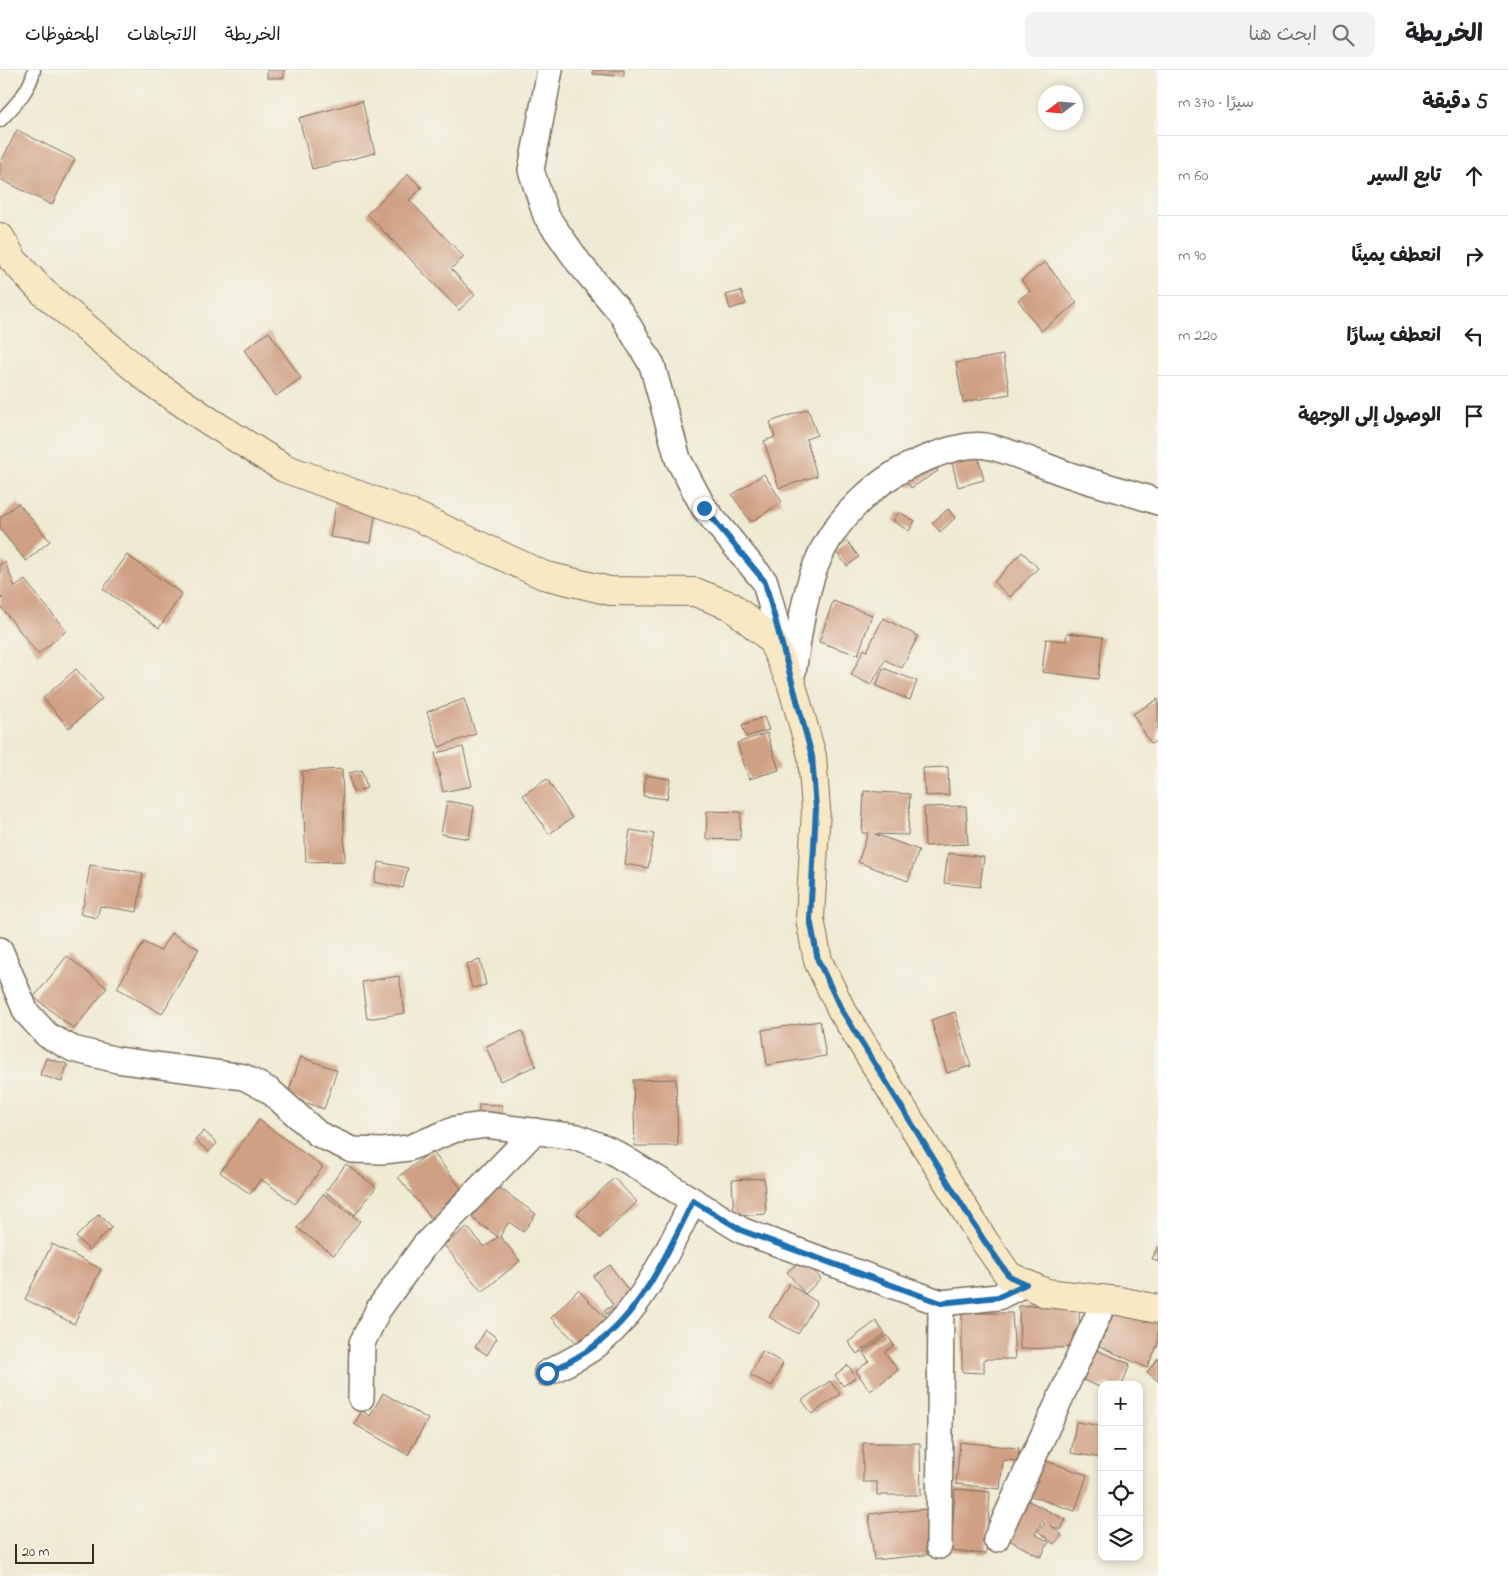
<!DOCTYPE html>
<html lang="ar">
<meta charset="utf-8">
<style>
:root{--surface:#fff;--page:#f2f2f2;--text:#202124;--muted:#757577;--line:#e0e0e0}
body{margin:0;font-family:"Indie Flower","Playpen Sans Arabic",sans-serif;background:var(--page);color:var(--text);direction:rtl}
.controls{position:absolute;right:15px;bottom:15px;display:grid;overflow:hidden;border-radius:10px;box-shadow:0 2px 8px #0003}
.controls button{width:45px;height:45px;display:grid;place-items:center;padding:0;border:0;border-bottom:1px solid var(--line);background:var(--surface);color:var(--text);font:25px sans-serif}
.compass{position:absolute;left:1038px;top:15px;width:45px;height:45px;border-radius:50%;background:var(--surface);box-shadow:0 2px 8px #0003;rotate:254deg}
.scale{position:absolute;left:15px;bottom:12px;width:79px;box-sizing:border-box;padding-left:5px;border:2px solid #3b2a1e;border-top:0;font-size:14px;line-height:18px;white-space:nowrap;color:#3b2a1e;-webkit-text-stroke:4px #f7f3e8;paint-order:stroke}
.stop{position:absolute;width:15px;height:15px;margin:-11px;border:4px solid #1f6fb2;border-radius:50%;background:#fff}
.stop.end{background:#1f6fb2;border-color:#fff;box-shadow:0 1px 5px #0008}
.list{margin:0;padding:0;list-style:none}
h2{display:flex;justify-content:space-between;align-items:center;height:65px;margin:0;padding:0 20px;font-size:21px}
h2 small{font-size:16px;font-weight:400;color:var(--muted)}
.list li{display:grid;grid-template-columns:32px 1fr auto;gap:15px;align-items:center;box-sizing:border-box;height:80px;padding:0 20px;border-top:1px solid var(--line)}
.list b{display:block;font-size:19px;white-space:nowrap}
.list em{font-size:16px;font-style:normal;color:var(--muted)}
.icon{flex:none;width:28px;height:28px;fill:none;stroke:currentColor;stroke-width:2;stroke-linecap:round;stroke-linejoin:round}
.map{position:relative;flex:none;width:1158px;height:1506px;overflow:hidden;direction:ltr}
header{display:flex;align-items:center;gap:30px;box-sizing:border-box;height:70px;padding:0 25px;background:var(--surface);border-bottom:1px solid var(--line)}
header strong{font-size:24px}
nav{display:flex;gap:28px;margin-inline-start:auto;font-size:18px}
.search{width:350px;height:45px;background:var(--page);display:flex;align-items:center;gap:12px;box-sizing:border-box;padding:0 18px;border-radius:10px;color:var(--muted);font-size:19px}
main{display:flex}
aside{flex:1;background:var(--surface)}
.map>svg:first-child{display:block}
.building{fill:#d0a084}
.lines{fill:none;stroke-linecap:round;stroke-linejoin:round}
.lane-casing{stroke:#7a6d5d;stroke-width:15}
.street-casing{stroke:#7a6d5d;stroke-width:28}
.secondary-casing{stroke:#7a6d5d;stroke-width:30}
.lane{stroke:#fff;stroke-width:12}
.street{stroke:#fff;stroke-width:25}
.secondary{stroke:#f8e8c3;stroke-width:28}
.route{stroke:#1f6fb2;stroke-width:6}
</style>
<header>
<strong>الخريطة</strong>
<div class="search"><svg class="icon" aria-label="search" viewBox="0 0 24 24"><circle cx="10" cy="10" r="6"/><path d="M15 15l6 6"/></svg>ابحث هنا</div>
<nav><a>الخريطة</a><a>الاتجاهات</a><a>المحفوظات</a></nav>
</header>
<main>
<aside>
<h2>5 دقيقة<small>سيرًا · 370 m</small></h2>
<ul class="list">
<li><svg class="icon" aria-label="ahead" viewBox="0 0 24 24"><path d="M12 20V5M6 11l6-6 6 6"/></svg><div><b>تابع السير</b></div><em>60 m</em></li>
<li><svg class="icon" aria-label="right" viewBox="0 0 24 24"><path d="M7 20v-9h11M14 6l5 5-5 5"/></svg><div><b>انعطف يمينًا</b></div><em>90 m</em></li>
<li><svg class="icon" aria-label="left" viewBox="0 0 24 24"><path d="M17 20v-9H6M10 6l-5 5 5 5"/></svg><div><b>انعطف يسارًا</b></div><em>220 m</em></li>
<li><svg class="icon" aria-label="arrive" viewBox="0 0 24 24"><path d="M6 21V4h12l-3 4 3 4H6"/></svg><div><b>الوصول إلى الوجهة</b></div></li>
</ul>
</aside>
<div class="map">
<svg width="1158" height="1506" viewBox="0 0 1158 1506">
<rect width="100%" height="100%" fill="#f7f3e8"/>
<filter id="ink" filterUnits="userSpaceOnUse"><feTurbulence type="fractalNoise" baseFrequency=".02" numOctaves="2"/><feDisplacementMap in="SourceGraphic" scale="10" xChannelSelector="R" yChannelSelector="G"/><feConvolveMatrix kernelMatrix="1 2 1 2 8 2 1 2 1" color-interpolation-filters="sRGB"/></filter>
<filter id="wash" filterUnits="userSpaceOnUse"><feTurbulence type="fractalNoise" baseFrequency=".0096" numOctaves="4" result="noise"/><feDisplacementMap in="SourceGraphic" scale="20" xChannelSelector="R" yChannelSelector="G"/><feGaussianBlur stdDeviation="1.12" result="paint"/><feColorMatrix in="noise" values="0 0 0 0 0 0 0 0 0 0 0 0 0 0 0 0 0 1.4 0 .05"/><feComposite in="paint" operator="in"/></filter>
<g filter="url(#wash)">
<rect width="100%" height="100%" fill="#efead3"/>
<g id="blocks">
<!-- building -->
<g class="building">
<rect x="267" y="0" width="17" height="8"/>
<polygon points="593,0 624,0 624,6 593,4"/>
<polygon points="362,31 375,83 312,99 299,48"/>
<polygon points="17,60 75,89 52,135 0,109 0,94"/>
<polygon points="408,104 422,118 409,130 464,187 451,199 475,225 459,240 367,144"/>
<polygon points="1045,192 1077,233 1041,261 1018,230 1030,221 1021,210"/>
<polygon points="741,221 746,234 730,239 726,225"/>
<polygon points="269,262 301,308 276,326 244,280"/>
<polygon points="1003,285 1010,324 963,332 956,293"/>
<polygon points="808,339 817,365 806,369 817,406 779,418 764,371 775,367 770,352"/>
<polygon points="977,382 984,410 958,417 951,389"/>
<polygon points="932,390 938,401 911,418 904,407"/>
<polygon points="764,404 782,432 751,452 732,425"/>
<polygon points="337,428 377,434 371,473 330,467"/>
<polygon points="18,433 50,471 26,491 0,459 0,448"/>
<polygon points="948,439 955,448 940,462 932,453"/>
<polygon points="899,442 915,451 909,461 893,451"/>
<polygon points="847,471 859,487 847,496 835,481"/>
<polygon points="1022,482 1038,498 1010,527 994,512"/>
<polygon points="127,485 182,524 159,558 103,519"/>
<polygon points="5,492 15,517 25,510 66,561 38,584 0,536 0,530 3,527 0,529 0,494"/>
<polygon points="833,531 872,545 858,585 819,572"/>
<polygon points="883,548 918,566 902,598 885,590 871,615 851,605 864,579 867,581"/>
<polygon points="1067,563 1103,567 1098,609 1042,602 1046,569 1066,571"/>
<polygon points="883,598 917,611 910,630 876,616"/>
<polygon points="76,599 102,629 69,658 43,628"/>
<polygon points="464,629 476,664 439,677 427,642"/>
<polygon points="1158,629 1158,670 1151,674 1133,644"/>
<polygon points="764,647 769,660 746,667 742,655"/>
<polygon points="767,663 779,700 749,709 737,673"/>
<polygon points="463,677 472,716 443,722 435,683"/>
<polygon points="948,697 949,725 925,726 923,698"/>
<polygon points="342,699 345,791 306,792 302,701"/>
<polygon points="362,700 367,718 353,722 349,703"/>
<polygon points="646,705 670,709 667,729 643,726"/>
<polygon points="547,709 572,748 549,764 523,725"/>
<polygon points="864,721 910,724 908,765 875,764 919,780 908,811 858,792 868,763 862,763"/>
<polygon points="447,731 474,736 469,769 441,764"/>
<polygon points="966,736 968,774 925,776 924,737"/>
<polygon points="707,741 741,742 740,770 706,769"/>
<polygon points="630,760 654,764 648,798 625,794"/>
<polygon points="948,783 984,787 980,817 944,813"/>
<polygon points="379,792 408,798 403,818 374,812"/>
<polygon points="90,795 143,803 137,842 100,836 97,848 80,844 84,833"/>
<polygon points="171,863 199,879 162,944 117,918 144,872 160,881"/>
<polygon points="67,886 107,918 74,959 34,927"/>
<polygon points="480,890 486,915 472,918 466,894"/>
<polygon points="399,906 405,943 367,949 362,912"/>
<polygon points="955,942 971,996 947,1003 931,950"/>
<polygon points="820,951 826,986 767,995 762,960"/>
<polygon points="522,961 536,996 500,1011 486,976"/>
<polygon points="301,987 337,1000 324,1039 287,1026"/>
<polygon points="46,988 67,994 62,1012 40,1005"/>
<polygon points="676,1009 678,1076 635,1076 633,1010"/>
<polygon points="479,1034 502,1035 502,1047 479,1047"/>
<polygon points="259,1050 323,1097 295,1134 261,1109 250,1124 220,1102"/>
<polygon points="204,1061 217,1073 209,1082 195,1070"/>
<polygon points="432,1081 467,1126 434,1152 398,1107"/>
<polygon points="346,1094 376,1117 355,1145 325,1122"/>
<polygon points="614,1108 637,1132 600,1168 577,1144"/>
<polygon points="764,1108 766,1144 734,1146 732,1110"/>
<polygon points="495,1115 536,1144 523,1162 509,1152 500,1166 520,1191 482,1222 444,1175 467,1157 485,1177 498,1167 472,1148"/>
<polygon points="323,1124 360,1151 334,1185 297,1158"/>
<polygon points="99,1144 112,1157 89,1180 76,1167"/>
<polygon points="52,1174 101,1199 74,1254 25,1229"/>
<polygon points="1158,1177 1158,1192 1152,1189"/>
<polygon points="803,1189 821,1209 805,1224 787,1202"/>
<polygon points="610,1195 632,1226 606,1244 604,1241 613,1235 593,1206"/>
<polygon points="789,1214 817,1232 798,1264 769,1247"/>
<polygon points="578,1220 610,1252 583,1279 551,1248"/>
<polygon points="1119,1232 1158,1250 1158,1274 1147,1298 1099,1276"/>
<polygon points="1079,1234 1080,1277 1020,1279 1019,1236"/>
<polygon points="962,1243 1012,1243 1015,1289 984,1289 984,1303 962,1302"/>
<polygon points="876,1251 885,1264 857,1284 848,1272"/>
<polygon points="486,1260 497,1268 487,1285 475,1277"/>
<polygon points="887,1265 894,1275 885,1282 898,1300 870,1321 856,1301 869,1291 863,1283"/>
<polygon points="1096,1280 1130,1294 1122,1315 1102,1315 1102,1318 1083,1310"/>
<polygon points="762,1281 783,1293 772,1316 750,1305"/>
<polygon points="1158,1288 1158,1311 1147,1302"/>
<polygon points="848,1295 856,1307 843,1316 835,1305"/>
<polygon points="830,1311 840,1324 812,1344 802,1330"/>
<polygon points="383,1323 428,1349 408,1385 354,1354 362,1341 370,1346"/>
<polygon points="1076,1352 1102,1356 1102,1388 1071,1383"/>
<polygon points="960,1372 1019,1378 1018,1391 1003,1390 1000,1419 956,1414"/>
<polygon points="863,1373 920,1373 921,1425 877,1425 877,1412 863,1412"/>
<polygon points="1037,1388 1087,1405 1075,1441 1025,1424"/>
<polygon points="955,1419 990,1422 986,1484 951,1481"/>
<polygon points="1023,1428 1066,1450 1060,1460 1050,1455 1062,1465 1054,1474 1038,1461 1045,1453 1042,1451 1035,1464 1049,1472 1041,1487 1003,1467"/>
<polygon points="929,1439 934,1484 874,1490 869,1444"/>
</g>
</g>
</g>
<g filter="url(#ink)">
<use href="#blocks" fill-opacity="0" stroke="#7a6d5d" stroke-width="1"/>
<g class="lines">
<!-- lane casing -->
<g class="lane-casing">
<path id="lane" d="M0,51C14,36 30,21 34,0"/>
</g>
<!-- street casing -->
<g class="street-casing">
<g id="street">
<polyline points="550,0 531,100 546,146 579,193 621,243 652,295 678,389 704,438 765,512 785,588"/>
<path d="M793,602C799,566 803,529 816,495C834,448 880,405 927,388C944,381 967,373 986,376C1009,380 1041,395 1064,403C1095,414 1127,421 1158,432"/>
<polyline points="0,880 26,942 47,965 73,979 117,990 244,1007 270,1021 318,1064 352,1080 383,1081 409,1078 456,1059 486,1055 577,1067 610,1080 743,1161 941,1233 998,1227 1026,1213"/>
<path d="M547,1303C563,1295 580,1287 594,1277C640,1243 668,1181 693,1131"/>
<polyline points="361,1328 362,1273 378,1240 424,1176 535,1061"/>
<polyline points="996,1469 1105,1230"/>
<polyline points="939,1476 941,1233"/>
</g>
</g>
<!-- secondary casing -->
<g class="secondary-casing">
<polyline id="secondary" points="0,167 13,190 43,222 153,313 209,351 284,398 416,446 543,505 610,521 695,522 731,536 771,569 791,612 812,686 816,739 810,849 818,891 841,939 983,1169 1009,1206 1046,1223 1119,1231 1158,1239"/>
</g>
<!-- lane -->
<use href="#lane" class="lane"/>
<!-- street -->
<use href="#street" class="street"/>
<!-- secondary -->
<use href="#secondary" class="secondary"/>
</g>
</g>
<g class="lines" filter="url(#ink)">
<!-- route -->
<path class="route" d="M547,1303C563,1295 580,1287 594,1276C642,1242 668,1182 693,1131L743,1161L941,1233L998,1227L1026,1214L1009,1206L983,1169L841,939L818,890L810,849L816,739L812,686L765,512L704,438"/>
</g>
</svg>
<div class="controls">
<button>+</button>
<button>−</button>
<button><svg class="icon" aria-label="locate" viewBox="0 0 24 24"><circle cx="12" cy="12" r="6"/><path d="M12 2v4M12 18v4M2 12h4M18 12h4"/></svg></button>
<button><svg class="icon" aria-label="layers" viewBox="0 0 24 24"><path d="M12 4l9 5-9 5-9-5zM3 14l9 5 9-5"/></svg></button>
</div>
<svg class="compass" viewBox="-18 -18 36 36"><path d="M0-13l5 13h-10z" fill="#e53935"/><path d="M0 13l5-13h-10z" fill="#757577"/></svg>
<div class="scale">20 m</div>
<div class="stop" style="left:547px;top:1303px"></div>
<div class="stop end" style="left:704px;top:438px"></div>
</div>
</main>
